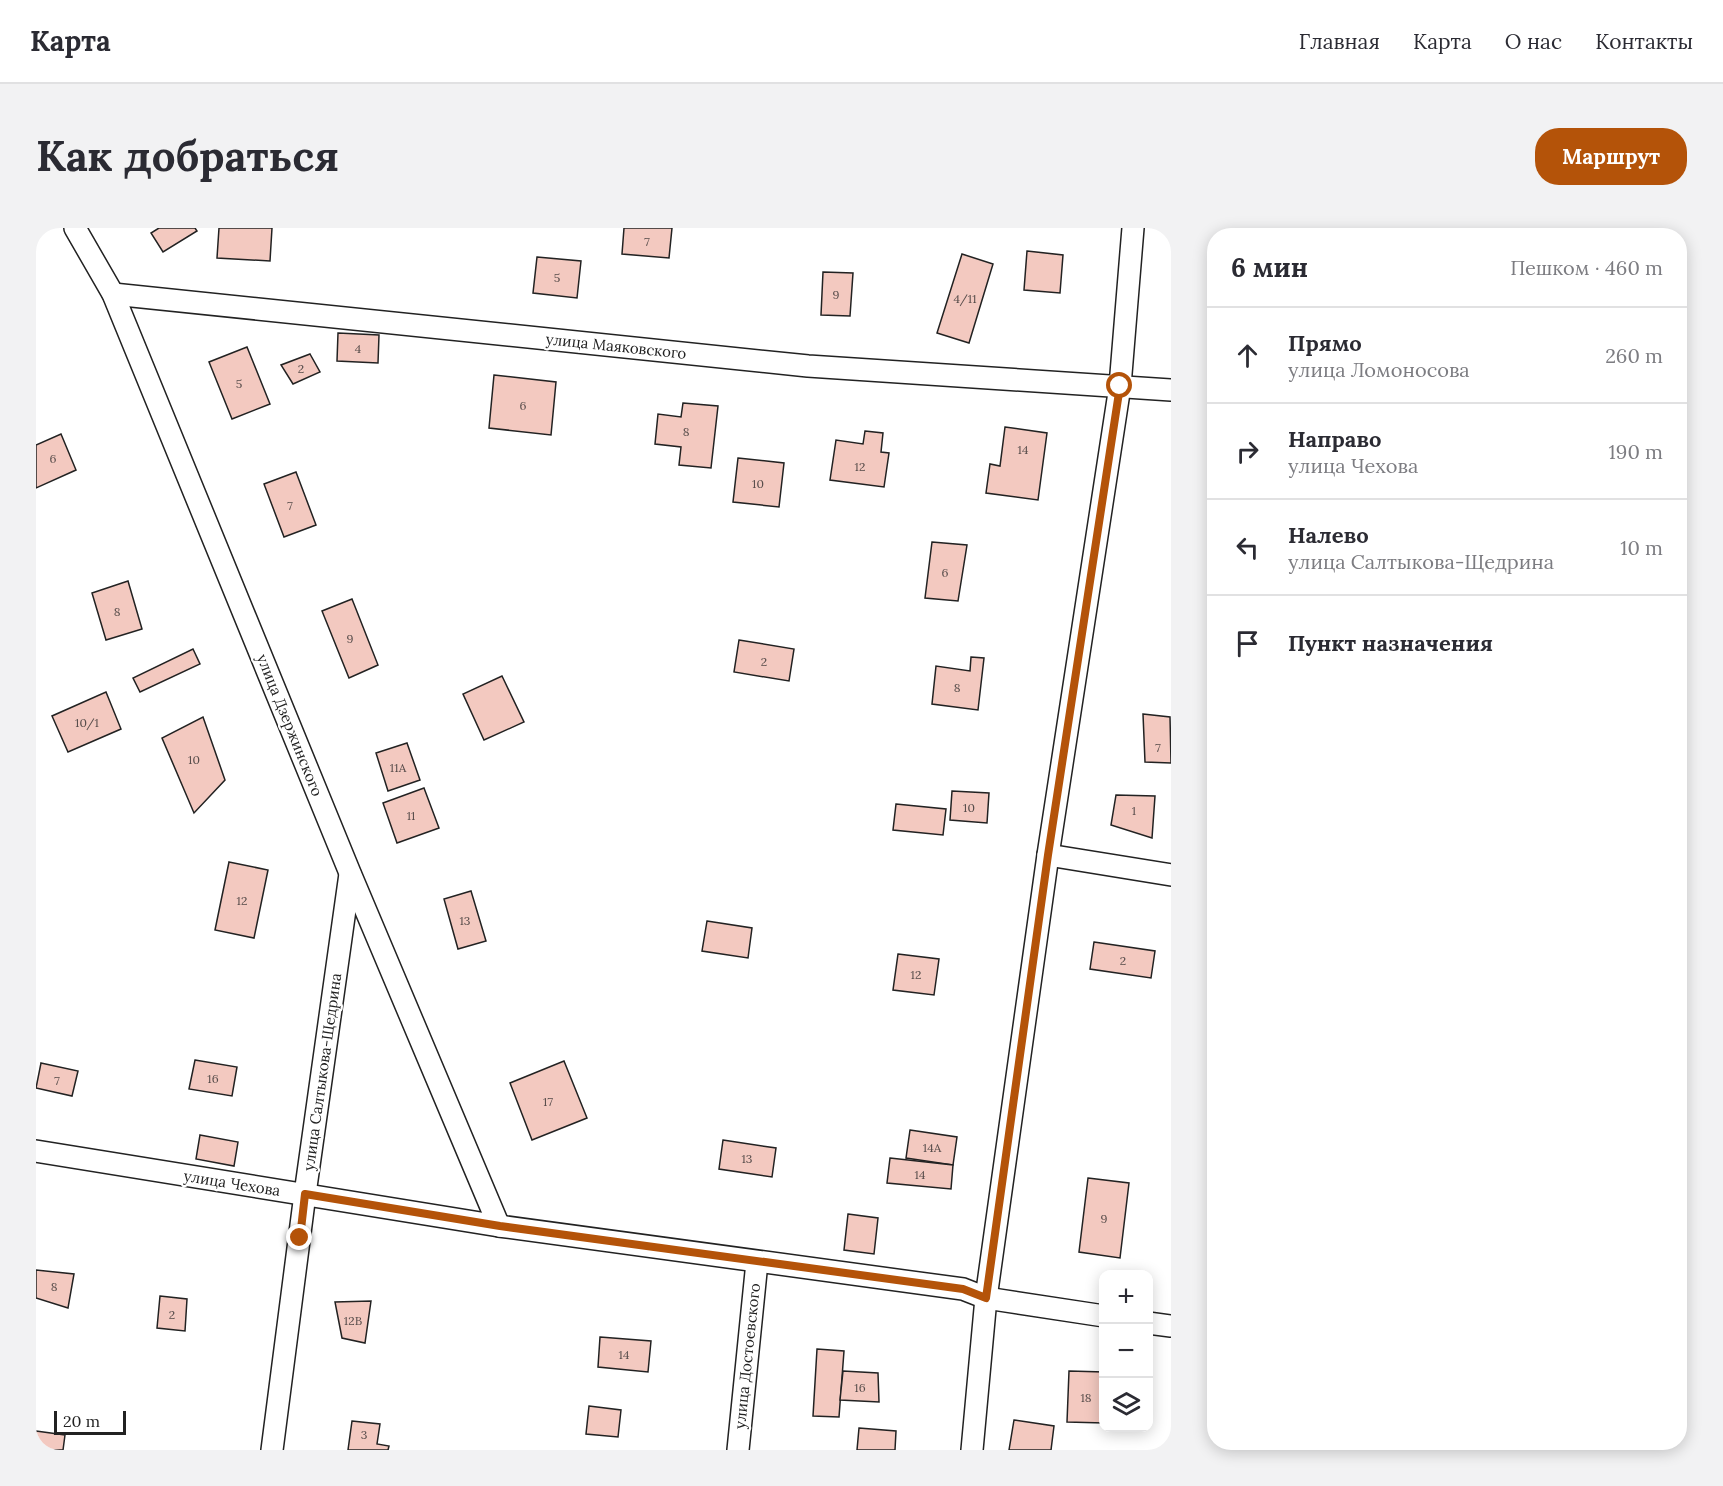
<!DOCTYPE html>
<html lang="ru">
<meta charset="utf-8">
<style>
:root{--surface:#fff;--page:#f2f2f3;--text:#2b2b33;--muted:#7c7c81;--line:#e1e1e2;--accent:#b45309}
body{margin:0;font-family:Lora,serif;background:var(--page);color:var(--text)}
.controls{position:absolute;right:18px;bottom:18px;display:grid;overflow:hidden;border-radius:12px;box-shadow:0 3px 15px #0003}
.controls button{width:54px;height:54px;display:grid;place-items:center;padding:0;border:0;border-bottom:2px solid var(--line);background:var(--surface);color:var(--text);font:30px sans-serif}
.scale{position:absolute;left:18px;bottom:15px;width:72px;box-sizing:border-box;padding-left:6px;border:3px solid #222;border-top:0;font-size:16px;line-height:21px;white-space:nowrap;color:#222;-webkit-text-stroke:4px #fff;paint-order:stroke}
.stop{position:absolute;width:18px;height:18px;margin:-14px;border:4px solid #b45309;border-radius:50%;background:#fff}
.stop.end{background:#b45309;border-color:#fff;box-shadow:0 2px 6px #0008}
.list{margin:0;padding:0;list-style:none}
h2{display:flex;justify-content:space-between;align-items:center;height:78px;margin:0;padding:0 24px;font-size:26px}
h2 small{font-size:20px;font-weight:400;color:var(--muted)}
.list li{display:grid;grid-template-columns:39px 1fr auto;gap:18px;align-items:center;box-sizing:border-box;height:96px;padding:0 24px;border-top:2px solid var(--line)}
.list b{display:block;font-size:22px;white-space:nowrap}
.list p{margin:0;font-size:20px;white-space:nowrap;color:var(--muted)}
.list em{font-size:20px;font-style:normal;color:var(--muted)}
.icon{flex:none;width:33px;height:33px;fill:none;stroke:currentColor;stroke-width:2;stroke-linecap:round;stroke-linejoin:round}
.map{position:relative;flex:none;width:1135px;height:1222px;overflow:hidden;border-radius:24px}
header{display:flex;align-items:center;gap:36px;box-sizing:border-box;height:84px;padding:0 30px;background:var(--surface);border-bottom:2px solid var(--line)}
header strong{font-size:28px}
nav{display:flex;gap:33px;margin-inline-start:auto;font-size:21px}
.intro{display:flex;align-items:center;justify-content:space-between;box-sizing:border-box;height:144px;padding:0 36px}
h1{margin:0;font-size:42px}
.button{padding:15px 27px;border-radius:24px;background:var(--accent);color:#fff;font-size:21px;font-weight:700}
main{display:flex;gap:36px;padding:0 36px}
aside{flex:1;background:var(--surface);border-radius:24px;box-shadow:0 3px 15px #0003}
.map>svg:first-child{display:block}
.building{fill:#f3c9c0;stroke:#222;stroke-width:1.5}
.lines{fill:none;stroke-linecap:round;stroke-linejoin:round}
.minor-casing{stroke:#222;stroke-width:24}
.minor{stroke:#fff;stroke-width:21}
.route{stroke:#b45309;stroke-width:8}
.labels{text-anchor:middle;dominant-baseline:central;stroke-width:4.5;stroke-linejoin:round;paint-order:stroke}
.number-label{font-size:12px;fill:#564c4a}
.street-label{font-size:15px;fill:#222;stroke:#fff}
</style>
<header>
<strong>Карта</strong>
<nav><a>Главная</a><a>Карта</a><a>О нас</a><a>Контакты</a></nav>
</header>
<div class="intro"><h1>Как добраться</h1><a class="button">Маршрут</a></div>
<main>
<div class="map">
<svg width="1135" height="1222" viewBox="0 0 1135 1222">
<rect width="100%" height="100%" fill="#fff"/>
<!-- building -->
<g class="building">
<polygon points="123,0 159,0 161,3 127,24 115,5"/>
<polygon points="183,0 236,0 234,33 181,30"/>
<polygon points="588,0 636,0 633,30 586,26"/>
<polygon points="991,23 1027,27 1024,65 988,62"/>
<polygon points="926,26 957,36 933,115 901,105"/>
<polygon points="501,29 545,33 541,70 497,65"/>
<polygon points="787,44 817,45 814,88 785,87"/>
<polygon points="302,105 343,107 342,135 301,133"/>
<polygon points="211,119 234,176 196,191 173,134"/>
<polygon points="274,126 284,144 257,156 245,137"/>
<polygon points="458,147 520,154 515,207 453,200"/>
<polygon points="647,175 682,178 675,240 643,237 645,219 619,216 622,186 645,189"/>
<polygon points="969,199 1011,205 1002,272 950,265 954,236 964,238"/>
<polygon points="829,203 847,205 845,224 853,225 848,259 794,252 800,212 827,216"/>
<polygon points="25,206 40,242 0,260 0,217"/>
<polygon points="702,230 748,235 743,279 697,274"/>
<polygon points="260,244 280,297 248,309 228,256"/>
<polygon points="896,314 931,317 922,373 889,370"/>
<polygon points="92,353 106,401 70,412 56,365"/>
<polygon points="316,371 342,437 313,450 286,383"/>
<polygon points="703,412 758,421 753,453 698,444"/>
<polygon points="157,421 164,436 104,464 97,450"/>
<polygon points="935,429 948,430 942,482 896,476 900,438 934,443"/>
<polygon points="466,448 488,494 448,512 427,466"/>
<polygon points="70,464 85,501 32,524 16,488"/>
<polygon points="1107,486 1134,489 1135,535 1109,534"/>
<polygon points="167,489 189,552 158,585 126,510"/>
<polygon points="371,515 384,552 352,563 340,525"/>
<polygon points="388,560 403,600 361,615 347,575"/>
<polygon points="916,563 953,565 951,595 914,592"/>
<polygon points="1080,567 1119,568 1116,610 1075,597"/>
<polygon points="860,576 910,581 907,607 857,602"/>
<polygon points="193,634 232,642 218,710 179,702"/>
<polygon points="435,663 450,713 422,721 408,671"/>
<polygon points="671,693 716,700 712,730 666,723"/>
<polygon points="1058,714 1119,723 1115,750 1054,741"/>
<polygon points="862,726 903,731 898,767 857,762"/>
<polygon points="159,832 201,839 196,868 153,861"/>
<polygon points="528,833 551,890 496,912 474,855"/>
<polygon points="5,835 42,843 36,868 0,860"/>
<polygon points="874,902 921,909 917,937 870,930"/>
<polygon points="164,907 202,914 198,938 160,931"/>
<polygon points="687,912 740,920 736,949 683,941"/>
<polygon points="854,930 917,937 915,961 851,955"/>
<polygon points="1052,950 1093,955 1084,1030 1043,1024"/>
<polygon points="812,986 842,990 838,1026 808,1022"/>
<polygon points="0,1042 38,1046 32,1080 0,1070"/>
<polygon points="124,1068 151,1071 149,1103 121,1100"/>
<polygon points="335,1073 329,1115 306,1110 299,1074"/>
<polygon points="564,1109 615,1113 612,1144 562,1139"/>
<polygon points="781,1121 808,1123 803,1189 777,1188"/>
<polygon points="807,1143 842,1145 843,1174 804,1172"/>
<polygon points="1033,1143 1068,1144 1068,1195 1031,1194"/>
<polygon points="553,1178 585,1182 582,1209 550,1206"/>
<polygon points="978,1192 1018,1198 1015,1222 973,1222"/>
<polygon points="316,1193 344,1196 341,1216 353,1218 352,1222 312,1222"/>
<polygon points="823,1200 860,1203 859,1222 821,1222"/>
<polygon points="0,1203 29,1207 27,1222 0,1222"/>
</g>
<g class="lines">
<!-- minor casing -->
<g class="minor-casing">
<g id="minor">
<polyline points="39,0 77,66 314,645 463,998"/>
<polyline points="77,66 772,138 1135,162"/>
<polyline points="1012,627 1135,647"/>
<polyline points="0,923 463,998 927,1061 950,1070 1068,1088"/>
<polyline points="1112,1095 1135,1098"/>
<polyline points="236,1222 269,966 314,646"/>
<polyline points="702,1222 721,1034"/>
<polyline points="936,1222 950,1070 1012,627 1084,158 1097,0"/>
</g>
</g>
<!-- minor -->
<use href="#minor" class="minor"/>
</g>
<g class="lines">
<!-- route -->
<polyline class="route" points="264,1010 269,966 464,998 927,1061 950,1070 1012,627 1084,158"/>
</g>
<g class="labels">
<!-- number labels -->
<g class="number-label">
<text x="611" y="13">7</text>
<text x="521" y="49">5</text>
<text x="800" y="66">9</text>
<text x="929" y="70">4/11</text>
<text x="322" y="120">4</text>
<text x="265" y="140">2</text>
<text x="203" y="155">5</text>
<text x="487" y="177">6</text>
<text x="650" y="203">8</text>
<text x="987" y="221">14</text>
<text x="17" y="230">6</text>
<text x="824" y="238">12</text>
<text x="722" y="255">10</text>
<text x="254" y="277">7</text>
<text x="909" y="344">6</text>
<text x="81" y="383">8</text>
<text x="314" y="410">9</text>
<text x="728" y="433">2</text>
<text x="921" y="459">8</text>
<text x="51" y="494">10/1</text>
<text x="1122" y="519">7</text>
<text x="158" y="531">10</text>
<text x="362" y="539">11А</text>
<text x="933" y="579">10</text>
<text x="1098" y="582">1</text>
<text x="375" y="587">11</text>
<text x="206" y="672">12</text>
<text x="429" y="692">13</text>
<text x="1087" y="732">2</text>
<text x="880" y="746">12</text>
<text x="177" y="850">16</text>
<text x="21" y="852">7</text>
<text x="512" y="873">17</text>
<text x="896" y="919">14А</text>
<text x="711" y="930">13</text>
<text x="884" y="946">14</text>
<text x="1068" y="990">9</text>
<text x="18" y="1058">8</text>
<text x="136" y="1086">2</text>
<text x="317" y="1092">12В</text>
<text x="588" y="1126">14</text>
<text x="824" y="1159">16</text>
<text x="1050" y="1169">18</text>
<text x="328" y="1206">3</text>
</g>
<!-- street labels -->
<g class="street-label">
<text transform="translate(580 118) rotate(6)">улица Маяковского</text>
<text transform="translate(254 497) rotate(68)">улица Дзержинского</text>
<text transform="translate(286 844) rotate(-82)">улица Салтыкова-Щедрина</text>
<text transform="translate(196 955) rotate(9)">улица Чехова</text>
<text transform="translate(711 1128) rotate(-84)">улица Достоевского</text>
</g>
</g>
</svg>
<div class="controls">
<button>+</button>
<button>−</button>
<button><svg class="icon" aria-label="layers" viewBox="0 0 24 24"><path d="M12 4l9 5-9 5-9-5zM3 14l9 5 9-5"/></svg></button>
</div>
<div class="scale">20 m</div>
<div class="stop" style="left:1084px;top:158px"></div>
<div class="stop end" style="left:264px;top:1010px"></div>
</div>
<aside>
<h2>6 мин<small>Пешком · 460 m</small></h2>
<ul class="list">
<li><svg class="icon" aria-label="ahead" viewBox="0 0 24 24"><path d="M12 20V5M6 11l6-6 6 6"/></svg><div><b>Прямо</b><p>улица Ломоносова</p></div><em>260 m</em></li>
<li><svg class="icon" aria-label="right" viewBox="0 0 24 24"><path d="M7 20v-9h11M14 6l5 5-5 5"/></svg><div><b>Направо</b><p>улица Чехова</p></div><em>190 m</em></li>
<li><svg class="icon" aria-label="left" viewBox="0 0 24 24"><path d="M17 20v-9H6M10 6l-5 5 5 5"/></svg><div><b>Налево</b><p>улица Салтыкова-Щедрина</p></div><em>10 m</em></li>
<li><svg class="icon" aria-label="arrive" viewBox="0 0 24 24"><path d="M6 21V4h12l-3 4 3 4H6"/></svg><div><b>Пункт назначения</b></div></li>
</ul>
</aside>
</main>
